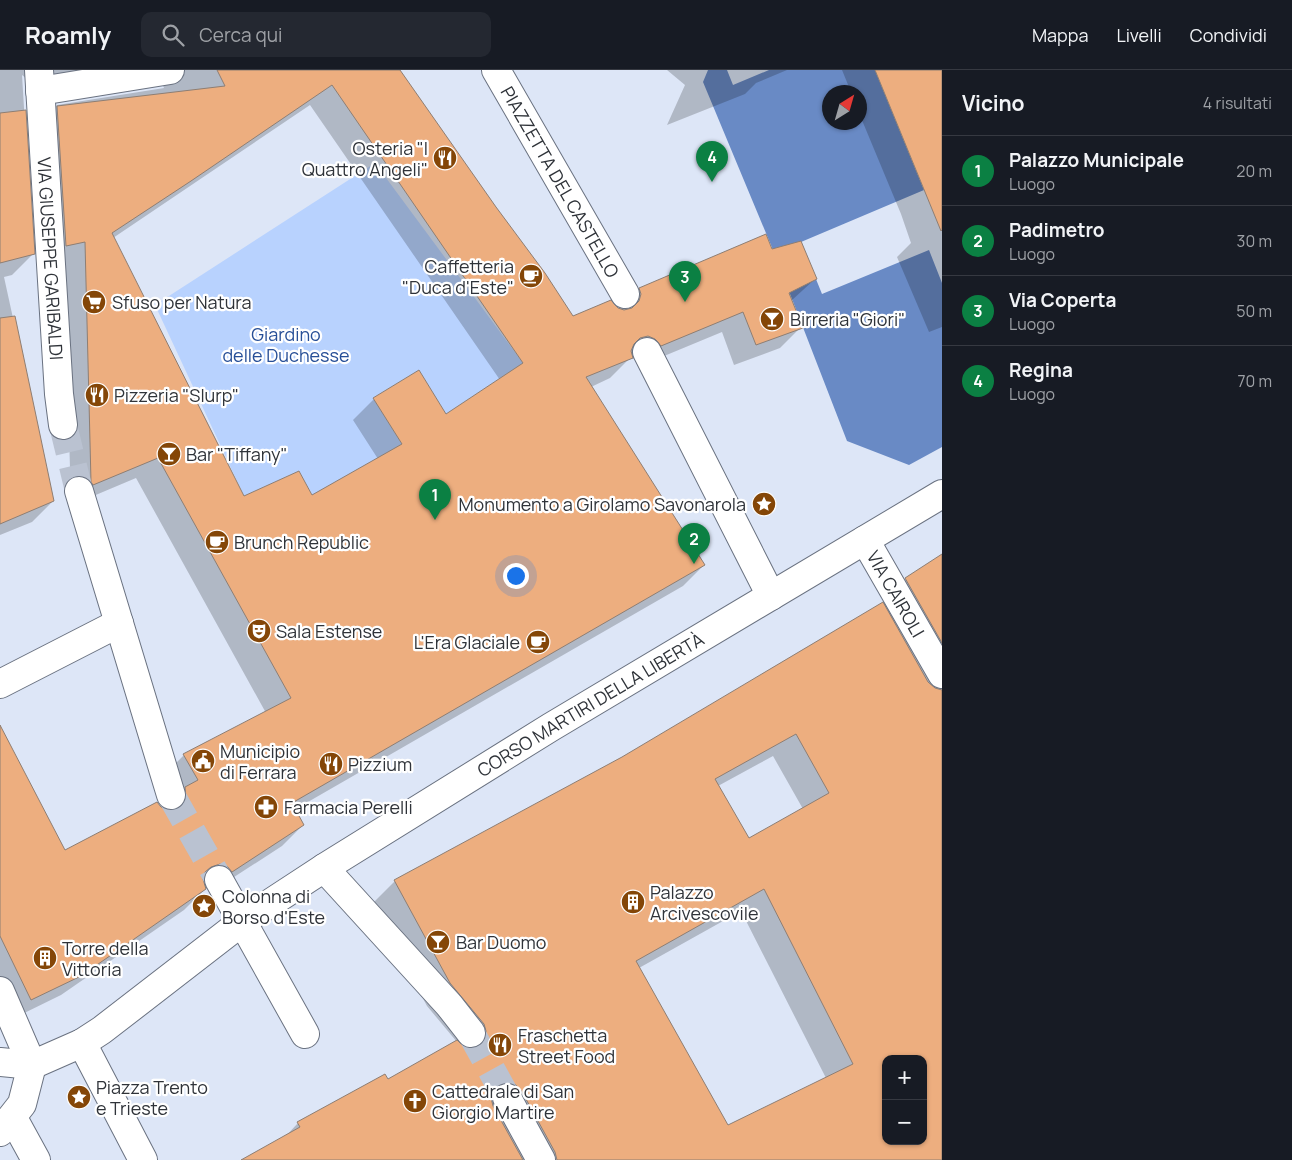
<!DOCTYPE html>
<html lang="it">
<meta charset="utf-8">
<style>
:root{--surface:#171b24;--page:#242831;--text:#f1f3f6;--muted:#9ea1a6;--line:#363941;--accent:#0b8043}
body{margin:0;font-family:Manrope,sans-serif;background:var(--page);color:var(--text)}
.controls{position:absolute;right:15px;bottom:15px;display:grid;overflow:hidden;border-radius:10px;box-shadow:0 1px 4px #0004}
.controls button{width:45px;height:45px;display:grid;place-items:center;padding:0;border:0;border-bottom:1px solid var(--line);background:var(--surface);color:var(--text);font:25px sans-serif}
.compass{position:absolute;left:822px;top:15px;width:45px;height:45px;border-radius:50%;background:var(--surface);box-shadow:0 1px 4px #0004;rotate:37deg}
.you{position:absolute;left:515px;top:505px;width:18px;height:18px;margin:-12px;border:4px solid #fff;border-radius:50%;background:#1a73e8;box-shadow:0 0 0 8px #1a73e833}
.badge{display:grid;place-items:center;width:32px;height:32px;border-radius:50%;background:var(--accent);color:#fff;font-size:16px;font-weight:700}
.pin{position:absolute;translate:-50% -41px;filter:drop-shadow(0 1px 2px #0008)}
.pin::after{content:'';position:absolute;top:26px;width:18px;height:15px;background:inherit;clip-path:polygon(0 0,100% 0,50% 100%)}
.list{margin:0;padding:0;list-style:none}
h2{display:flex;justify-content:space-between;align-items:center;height:65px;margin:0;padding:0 20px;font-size:21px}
h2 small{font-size:16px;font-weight:400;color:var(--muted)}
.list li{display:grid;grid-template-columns:32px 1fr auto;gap:15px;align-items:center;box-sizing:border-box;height:70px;padding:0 20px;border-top:1px solid var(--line)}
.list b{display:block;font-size:19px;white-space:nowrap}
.list p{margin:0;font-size:16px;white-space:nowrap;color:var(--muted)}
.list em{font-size:16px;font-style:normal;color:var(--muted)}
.icon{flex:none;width:28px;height:28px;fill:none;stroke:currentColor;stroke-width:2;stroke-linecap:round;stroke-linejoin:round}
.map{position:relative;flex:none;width:942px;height:1090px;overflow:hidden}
header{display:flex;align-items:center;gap:30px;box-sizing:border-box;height:70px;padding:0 25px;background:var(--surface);border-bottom:1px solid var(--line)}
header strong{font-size:24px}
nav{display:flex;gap:28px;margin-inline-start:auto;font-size:18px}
.search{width:350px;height:45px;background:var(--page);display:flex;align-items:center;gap:12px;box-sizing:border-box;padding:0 18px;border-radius:10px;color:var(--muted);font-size:19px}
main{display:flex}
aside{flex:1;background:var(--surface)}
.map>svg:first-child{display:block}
.green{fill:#b8d2fe}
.water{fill:#698ac5;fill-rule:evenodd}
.shadow{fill:#0003;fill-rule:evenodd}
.building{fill:#edae7f;stroke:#8e7e73;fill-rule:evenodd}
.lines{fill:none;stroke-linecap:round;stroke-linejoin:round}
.street-tunnel{stroke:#bac2d1;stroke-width:28;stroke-dasharray:28 14;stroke-linecap:butt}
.street-casing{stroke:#6a7281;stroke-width:30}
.street{stroke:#fff;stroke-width:28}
.labels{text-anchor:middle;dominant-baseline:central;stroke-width:4.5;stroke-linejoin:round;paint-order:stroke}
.poi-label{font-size:18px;fill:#2f3339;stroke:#fff;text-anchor:start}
.street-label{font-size:18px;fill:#2f3339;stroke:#fff}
.park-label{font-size:18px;fill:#274f97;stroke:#fff}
</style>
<header>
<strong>Roamly</strong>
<div class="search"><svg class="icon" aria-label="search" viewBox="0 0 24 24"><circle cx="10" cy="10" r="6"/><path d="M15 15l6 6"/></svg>Cerca qui</div>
<nav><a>Mappa</a><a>Livelli</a><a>Condividi</a></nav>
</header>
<main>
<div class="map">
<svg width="942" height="1090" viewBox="0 0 942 1090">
<rect width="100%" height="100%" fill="#dde6f7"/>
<!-- green -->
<polygon class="green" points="375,93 523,293 446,344 419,300 373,328 420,403 325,447 299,401 244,426 155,235"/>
<!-- water -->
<path class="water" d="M708,0H727L733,15L769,0H875L924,120L801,172L822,224L929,180L942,213V377L909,395L847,371L773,180L703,12ZM829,22H859V52H829Z"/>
<!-- shadow -->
<g class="shadow">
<path d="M0,0H399L573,248L619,240L640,219L771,180L815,209L791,231L801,257L780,278L734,295L722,262L640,296L634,289L630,288L610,308L591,317L704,495L683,516L294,740L303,755L282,776L211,822L206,818L184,840L61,925L10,950L0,930V658L64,782L164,740L175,729L163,706L184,685L266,643L136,408L72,435L71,433L64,192L36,56L57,35L164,18L161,11L32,13L22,5L33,184L12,205L4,207L53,431L32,452L0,465ZM310,35L500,310L445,346L419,301L374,329L353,350L378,389L312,427L244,428L113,168Z"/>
<polygon points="667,0 787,0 756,13 745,24 667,55 685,15"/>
<polygon points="842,0 942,0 942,257 929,262 897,187 911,173 901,144 859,43 859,22 851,22"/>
<path d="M942,486V1090H243L284,1068L298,1053L387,1010L457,972L427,936L372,834L395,811L623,688L883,533L906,509ZM773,686L803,739L749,769L718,716ZM741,841L826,1008L727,1057L639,898ZM886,989H923V1071H886Z"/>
</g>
<!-- building -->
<g class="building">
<path d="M217,0H400L496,137L545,203L573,246L611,230L618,238L624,240L632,238L639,231L641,224L639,218L766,164L772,179L801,171L817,209L789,223L803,258L756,275L743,242L661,276L655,269L648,266L640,268L634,274L631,281L633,288L586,307L705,495L292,733L304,755L232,802L227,796L220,794L211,797L205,802L203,809L206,819L81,906L31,930L0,866V655L65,780L157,732L161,737L168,740H175L182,736L186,728L185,717L198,710L183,684L291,628L158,388L93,415L91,412L85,172L66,176L57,36L225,16ZM332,15L523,293L446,344L419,300L373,328L402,374L312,425L299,401L244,426L112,163L191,111Z"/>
<polygon points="875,0 942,0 942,160 941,161"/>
<polygon points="26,40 35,184 0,193 0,43"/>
<polygon points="15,246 54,431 0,454 0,248"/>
<polygon points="942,484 942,573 905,508"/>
<path d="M883,532L928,612L935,618L942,620V1090H557L555,1082L521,1020L515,1014L507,1012L499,1015L494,1020L491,1028L493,1036L523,1090H241L300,1057L297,1052L385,1004L388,1009L457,970L465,977L473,978L480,976L485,969L486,961L484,954L450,913L394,810L622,687ZM796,664L829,723L749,768L715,709ZM764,819L853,994L728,1055L636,891ZM886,989H923V1071H886Z"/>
</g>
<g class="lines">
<!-- street-tunnel -->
<g class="street-tunnel">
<polyline points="63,355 79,421"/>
<polyline points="171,725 219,810"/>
<polyline points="471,963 507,1028"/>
</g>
<!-- street casing -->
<g class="street-casing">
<g id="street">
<path id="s1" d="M39,0L59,324L63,355"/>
<path id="s2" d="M496,0L625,224"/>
<polyline points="40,21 170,0"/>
<polyline points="647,282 771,526"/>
<polyline points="79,421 171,725"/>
<path id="s3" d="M865,470L942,604"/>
<polyline points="0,614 119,553"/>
<polyline points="324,798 449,935 471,963"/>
<polyline points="219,810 305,964"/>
<polyline points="0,921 32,995"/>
<polyline points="82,973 143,1090"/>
<polyline points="0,992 32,995"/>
<path id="s4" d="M32,995L82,973L102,960L243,851L324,798L551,657L942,424"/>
<polyline points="507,1028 541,1090"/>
<polyline points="13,1048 36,1090"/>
<polyline points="0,1062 22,1034 32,995"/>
</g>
</g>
<!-- street -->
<use href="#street" class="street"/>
</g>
<!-- icons -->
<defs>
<g id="restaurant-disc" transform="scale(1.25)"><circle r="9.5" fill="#844607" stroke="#fff"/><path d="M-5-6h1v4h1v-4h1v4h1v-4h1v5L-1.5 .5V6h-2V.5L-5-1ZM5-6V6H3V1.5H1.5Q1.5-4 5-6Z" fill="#fff"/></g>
<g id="cafe-disc" transform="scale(1.25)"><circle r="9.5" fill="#844607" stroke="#fff"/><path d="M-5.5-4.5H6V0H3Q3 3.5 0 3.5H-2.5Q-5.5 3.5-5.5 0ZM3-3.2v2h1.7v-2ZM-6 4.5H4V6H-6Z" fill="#fff"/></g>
<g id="supermarket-disc" transform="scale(1.25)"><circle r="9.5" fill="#844607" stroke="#fff"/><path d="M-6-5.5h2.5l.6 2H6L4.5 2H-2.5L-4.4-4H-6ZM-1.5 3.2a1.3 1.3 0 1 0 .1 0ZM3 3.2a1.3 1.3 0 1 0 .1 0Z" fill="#fff"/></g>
<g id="bar-disc" transform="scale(1.25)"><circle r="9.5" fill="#844607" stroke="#fff"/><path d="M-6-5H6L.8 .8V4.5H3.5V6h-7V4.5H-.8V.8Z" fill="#fff"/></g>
<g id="sight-disc" transform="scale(1.25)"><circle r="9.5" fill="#844607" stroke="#fff"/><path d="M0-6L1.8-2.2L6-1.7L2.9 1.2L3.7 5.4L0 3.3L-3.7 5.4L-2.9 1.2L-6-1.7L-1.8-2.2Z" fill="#fff"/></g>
<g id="theatre-disc" transform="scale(1.25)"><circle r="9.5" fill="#844607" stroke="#fff"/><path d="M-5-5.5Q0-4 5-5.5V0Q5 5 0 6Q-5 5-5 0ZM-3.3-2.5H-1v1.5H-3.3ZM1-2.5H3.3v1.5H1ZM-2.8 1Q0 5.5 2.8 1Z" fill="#fff"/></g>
<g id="civic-disc" transform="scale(1.25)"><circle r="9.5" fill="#844607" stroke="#fff"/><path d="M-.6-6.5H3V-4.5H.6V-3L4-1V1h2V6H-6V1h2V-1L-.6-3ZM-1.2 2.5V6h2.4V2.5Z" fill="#fff"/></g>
<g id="pharmacy-disc" transform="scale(1.25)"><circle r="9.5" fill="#844607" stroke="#fff"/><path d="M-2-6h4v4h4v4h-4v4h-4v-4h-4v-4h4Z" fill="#fff"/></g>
<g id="building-disc" transform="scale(1.25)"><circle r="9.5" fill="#844607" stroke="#fff"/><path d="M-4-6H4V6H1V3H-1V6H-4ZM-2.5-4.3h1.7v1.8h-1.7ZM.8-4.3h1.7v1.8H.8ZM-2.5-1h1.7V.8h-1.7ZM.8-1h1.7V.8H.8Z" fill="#fff"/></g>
<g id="church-disc" transform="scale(1.25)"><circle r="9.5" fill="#844607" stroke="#fff"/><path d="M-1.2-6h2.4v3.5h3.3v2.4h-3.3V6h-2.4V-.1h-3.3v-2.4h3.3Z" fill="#fff"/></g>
</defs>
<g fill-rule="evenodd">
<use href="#restaurant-disc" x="445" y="88"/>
<use href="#cafe-disc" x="531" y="206"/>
<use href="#supermarket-disc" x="94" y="232"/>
<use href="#bar-disc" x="772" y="249"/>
<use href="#restaurant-disc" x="97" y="325"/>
<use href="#bar-disc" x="169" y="384"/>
<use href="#sight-disc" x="764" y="434"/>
<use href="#cafe-disc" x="217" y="472"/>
<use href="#theatre-disc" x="259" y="561"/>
<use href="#cafe-disc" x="538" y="572"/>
<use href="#civic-disc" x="203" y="691"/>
<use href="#restaurant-disc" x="331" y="694"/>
<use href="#pharmacy-disc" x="266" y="737"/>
<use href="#building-disc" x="633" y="832"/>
<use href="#sight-disc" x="204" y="836"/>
<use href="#bar-disc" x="438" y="872"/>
<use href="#building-disc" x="45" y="888"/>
<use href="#restaurant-disc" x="500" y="975"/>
<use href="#sight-disc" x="79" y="1027"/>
<use href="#church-disc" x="415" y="1031"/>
</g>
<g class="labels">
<!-- poi labels -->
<g class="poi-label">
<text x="428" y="78" text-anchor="end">Osteria "I<tspan x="428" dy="21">Quattro Angeli"</tspan></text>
<text x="514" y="196" text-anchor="end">Caffetteria<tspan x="514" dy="21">"Duca d'Este"</tspan></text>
<text x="112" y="232">Sfuso per Natura</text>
<text x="790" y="249">Birreria "Giori"</text>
<text x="114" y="325">Pizzeria "Slurp"</text>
<text x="186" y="384">Bar "Tiffany"</text>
<text x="746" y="434" text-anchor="end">Monumento a Girolamo Savonarola</text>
<text x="234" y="472">Brunch Republic</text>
<text x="276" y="561">Sala Estense</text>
<text x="520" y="572" text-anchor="end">L'Era Glaciale</text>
<text x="220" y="681">Municipio<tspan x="220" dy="21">di Ferrara</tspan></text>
<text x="348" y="694">Pizzium</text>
<text x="284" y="737">Farmacia Perelli</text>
<text x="650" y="822">Palazzo<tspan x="650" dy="21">Arcivescovile</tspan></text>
<text x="222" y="826">Colonna di<tspan x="222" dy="21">Borso d'Este</tspan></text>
<text x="456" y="872">Bar Duomo</text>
<text x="62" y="878">Torre della<tspan x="62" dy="21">Vittoria</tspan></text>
<text x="518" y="965">Fraschetta<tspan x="518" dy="21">Street Food</tspan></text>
<text x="96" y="1017">Piazza Trento<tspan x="96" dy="21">e Trieste</tspan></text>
<text x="432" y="1021">Cattedrale di San<tspan x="432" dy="21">Giorgio Martire</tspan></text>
</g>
<!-- street labels -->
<g class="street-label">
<text stroke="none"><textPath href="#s2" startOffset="129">PIAZZETTA DEL CASTELLO</textPath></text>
<text stroke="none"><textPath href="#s1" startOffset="189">VIA GIUSEPPE GARIBALDI</textPath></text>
<text stroke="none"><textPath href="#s3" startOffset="62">VIA CAIROLI</textPath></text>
<text stroke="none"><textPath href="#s4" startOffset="666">CORSO MARTIRI DELLA LIBERTÀ</textPath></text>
</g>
<!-- park labels -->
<g class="park-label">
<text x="286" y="264">Giardino<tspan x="286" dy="21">delle Duchesse</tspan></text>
</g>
</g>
</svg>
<div class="controls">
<button>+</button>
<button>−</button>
</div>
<svg class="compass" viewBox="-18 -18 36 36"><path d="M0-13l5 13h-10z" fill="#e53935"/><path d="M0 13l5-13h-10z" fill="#9ea1a6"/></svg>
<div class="you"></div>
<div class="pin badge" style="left:435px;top:450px">1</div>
<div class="pin badge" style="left:694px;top:494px">2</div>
<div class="pin badge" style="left:685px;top:232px">3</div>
<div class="pin badge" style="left:712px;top:112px">4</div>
</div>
<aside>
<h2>Vicino<small>4 risultati</small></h2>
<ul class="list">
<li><span class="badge">1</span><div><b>Palazzo Municipale</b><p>Luogo</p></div><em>20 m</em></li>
<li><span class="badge">2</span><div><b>Padimetro</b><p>Luogo</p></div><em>30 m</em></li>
<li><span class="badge">3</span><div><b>Via Coperta</b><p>Luogo</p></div><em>50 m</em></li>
<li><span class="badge">4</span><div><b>Regina</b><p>Luogo</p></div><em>70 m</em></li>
</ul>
</aside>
</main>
